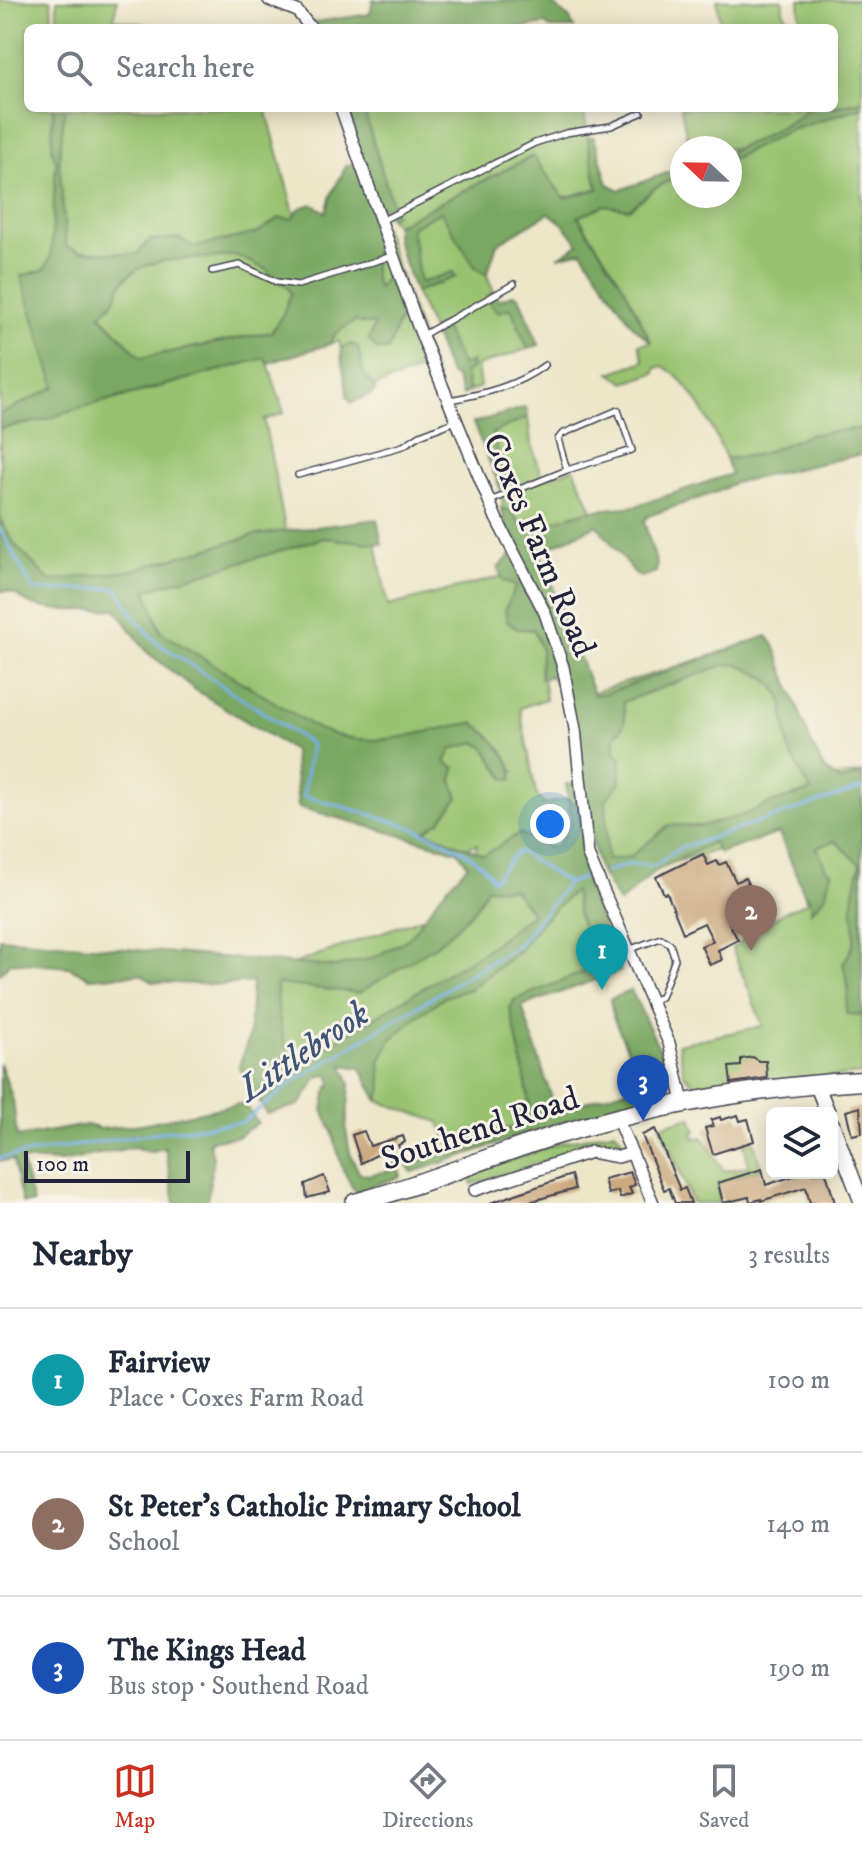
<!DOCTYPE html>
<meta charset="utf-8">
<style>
:root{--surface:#fff;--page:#f6f6f7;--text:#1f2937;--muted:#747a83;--line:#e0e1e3;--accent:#c8321e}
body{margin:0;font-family:"IM FELL DW Pica",serif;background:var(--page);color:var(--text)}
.controls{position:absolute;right:24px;bottom:24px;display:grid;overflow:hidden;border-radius:12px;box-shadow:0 4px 20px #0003}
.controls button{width:72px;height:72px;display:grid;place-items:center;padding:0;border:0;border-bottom:2px solid var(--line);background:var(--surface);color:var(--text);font:40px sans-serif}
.compass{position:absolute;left:670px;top:136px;width:72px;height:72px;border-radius:50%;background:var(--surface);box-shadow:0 4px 20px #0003;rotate:292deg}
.scale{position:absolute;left:24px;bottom:20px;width:166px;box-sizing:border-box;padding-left:8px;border:4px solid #22223b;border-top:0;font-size:22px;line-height:28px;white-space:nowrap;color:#22223b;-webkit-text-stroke:6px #f7f3e8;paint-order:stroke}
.you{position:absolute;left:550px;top:824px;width:28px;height:28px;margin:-20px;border:6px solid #fff;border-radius:50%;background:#1a73e8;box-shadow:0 0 0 12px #1a73e833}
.badge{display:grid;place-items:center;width:52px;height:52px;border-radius:50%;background:var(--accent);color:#fff;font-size:26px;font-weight:700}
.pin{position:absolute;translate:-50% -66px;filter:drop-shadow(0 2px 4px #0008)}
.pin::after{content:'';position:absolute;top:42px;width:28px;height:24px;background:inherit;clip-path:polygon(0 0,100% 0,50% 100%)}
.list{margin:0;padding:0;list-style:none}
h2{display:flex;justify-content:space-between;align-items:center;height:104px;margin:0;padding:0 32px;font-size:34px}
h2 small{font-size:26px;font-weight:400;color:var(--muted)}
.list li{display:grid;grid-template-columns:52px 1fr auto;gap:24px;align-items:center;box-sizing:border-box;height:144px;padding:0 32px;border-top:2px solid var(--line)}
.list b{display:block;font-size:30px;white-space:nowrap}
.list p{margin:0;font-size:26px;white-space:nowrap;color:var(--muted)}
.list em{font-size:26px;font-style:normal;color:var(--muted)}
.icon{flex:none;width:44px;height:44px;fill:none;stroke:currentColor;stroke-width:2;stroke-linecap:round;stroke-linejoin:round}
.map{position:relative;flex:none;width:862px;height:1203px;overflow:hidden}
.search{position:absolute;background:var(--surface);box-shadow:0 4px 20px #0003;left:24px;right:24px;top:24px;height:88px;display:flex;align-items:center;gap:20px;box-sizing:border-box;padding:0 28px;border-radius:12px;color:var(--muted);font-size:30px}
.sheet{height:536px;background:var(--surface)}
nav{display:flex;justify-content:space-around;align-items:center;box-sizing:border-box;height:112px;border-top:2px solid var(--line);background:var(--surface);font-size:22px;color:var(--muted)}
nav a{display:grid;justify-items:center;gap:4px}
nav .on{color:var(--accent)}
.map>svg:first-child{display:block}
.green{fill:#98c26f;stroke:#5d7255;stroke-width:2;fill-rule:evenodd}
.forest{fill:#7aa862;stroke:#4e654e;stroke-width:2;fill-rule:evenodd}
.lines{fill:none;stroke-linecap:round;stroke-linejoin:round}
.stream{stroke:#77b0e7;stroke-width:3}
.building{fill:#ccaa80}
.service-casing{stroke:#403f50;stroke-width:8}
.minor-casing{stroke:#403f50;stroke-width:14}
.tertiary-casing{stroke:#403f50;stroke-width:17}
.primary-casing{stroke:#403f50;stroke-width:21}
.service{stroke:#fff;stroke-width:5}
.minor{stroke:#fff;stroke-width:11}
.tertiary{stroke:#fff;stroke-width:14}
.primary{stroke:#fff;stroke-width:18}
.labels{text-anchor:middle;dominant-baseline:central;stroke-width:6;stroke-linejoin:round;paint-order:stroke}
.street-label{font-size:34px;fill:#22223b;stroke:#f7f3e8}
.water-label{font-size:36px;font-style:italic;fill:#405477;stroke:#f7f3e8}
</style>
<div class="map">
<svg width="862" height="1203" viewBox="0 0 862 1203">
<rect width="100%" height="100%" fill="#f7f3e8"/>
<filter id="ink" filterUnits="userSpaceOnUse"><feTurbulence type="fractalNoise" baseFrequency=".0125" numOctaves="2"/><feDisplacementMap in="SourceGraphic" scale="16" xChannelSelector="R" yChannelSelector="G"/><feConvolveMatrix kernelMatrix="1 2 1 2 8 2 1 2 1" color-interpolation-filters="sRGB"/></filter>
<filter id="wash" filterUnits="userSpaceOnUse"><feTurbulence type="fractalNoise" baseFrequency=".006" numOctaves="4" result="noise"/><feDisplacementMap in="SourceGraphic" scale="32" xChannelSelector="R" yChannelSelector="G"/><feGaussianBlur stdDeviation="1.8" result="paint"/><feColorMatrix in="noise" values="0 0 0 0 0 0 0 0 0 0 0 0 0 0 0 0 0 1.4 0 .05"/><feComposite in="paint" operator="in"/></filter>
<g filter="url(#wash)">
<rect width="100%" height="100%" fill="#ede6c9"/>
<!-- green -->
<g class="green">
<path d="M0,0H51L52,28H28V108H266L298,228L376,206L430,366L352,395L339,341L268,363L284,413L264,420L287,538L374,533L388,606L515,573L549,652L543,677L546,699L520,708L536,793L544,804L568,799L579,867L621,971L515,1008L551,1125L456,1158L439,1122L378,1101L361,1068L326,1062L283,1091L262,975L461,904L477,844L457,851L302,803V748L218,697L109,588L59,594L0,530ZM44,270L100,314L141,358L256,335L266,357L109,401ZM487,733L502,750L514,772L504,778L485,748L475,742L451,749L445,762L458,797L357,762Z"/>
<polygon points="57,0 117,0 114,19 168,28 57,28"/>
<polygon points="717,0 783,0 783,11 793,28 721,28"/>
<polygon points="799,0 862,0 862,101 834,107 834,28 801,28"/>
<path d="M862,107V428L808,435L761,454L726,459C711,425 695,386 663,366L656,368L655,373L625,383L610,373L644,361L639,344L651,342L624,287L578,216L604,205L629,209L655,188L678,176L675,170L682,168V196H730V160L788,131Z"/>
<polygon points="363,108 583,108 598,188 564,198 532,156 396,225 389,217 395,214"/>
<path d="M681,108H808C787,128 756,140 730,151V148H689Z"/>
<polygon points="441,212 475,267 487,275 494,292 487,297 511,307 528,349 477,366 480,387 469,392 465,372 470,362 462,365 442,324 432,330 415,292 455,277 453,272 420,283 410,227"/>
<polygon points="528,417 531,443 543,479 574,468 592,510 528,529 521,525 510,510 501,509 503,503 501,490 509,487 491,433"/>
<polygon points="761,640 820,779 862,773 862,1074 697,1088 684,1074 678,1044 763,1026 732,948 784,912 808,902 779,833 610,880 599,869 588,694"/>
<polygon points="691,1117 696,1131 693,1132 694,1138 703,1137 724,1171 749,1166 744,1144 754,1141 761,1169 718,1183 719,1203 693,1203 660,1126"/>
<polygon points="615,1131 622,1140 623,1147 615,1151 592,1146 472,1184 469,1174 560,1143"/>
</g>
<!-- forest -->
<g class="forest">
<polygon points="373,0 549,1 570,19 574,28 550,28 545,24 521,28 311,28 309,23 370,14"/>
<path d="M862,101V107L788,131L730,160V151C756,140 787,128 808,108L821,110Z"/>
<path d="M53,108H65L59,158L66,246L79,251L130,254H137L150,240L179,238L194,247L257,233L279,218L292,219L300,208L312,204L326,212L331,195L346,166L360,161L341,108H363L395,214L389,217L375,201L380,232C372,244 372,276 378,288L390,272H399L438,385L428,371L418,368L414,338L403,316C394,326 394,338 388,350H378L369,341L374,324H364L355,321L335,334L329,344L268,363L265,358L65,412C47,423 22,423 0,429V414L55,387L21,276L44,270L51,256L56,161L52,150ZM235,255L267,270L277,282L286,285L291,293L283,314L271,332L141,358L100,315C104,311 110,307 113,302C118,295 119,285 125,279C149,252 203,262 235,255Z"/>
<polygon points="594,137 608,184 620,190 675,170 679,176 655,188 629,209 604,205 578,217 624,287 651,342 633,326 582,251 558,257 579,244 563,224 549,213 497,244 487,275 475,267 441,212 411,227 420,283 453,272 456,277 415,292 396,240 396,225 533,156 564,198 598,189 587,138"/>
<polygon points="494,292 499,300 514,294 519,297 539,345 528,349 511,308 497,312 486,297"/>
<polygon points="442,324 462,365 471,362 472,369 465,372 468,392 462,395 456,378 449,373 432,330"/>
<path d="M351,344L358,347L364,375L374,386L375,392L352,403L347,397C347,380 340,365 341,348Z"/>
<polygon points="526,407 528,417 492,433 510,486 501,490 473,423"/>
<path d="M862,428V454L734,483L719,491L648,516L644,521L657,565L656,572L641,577L636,575L597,525L540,552L594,695L610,692L767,636L774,645L812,745L824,769L841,781L862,774V1015L846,1014L848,986L843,963C862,937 852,932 853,903C853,890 858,876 860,864L835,841L817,847L825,867L831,872L825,897L811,911L812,902L804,893L779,833L719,853L713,842L654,872L619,903L599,869L584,809L567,691L560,692L551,676L540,679L541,649L534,630L518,629L507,621L505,609L516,586L503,581L498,568L514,552L501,509L510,510L521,525L529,529L586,511L636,506L731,474L726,459L761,454L808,435ZM738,664L767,679L781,696L789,751L811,791L774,802L741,816L701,826L669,825L630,857L607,860L606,800L620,782L621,758L615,751V736C627,725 626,718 623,702L724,665Z"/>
<path d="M0,519L15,545L50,581L128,571L255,535L377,519L382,544L324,538L146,590L161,632L318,729C381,754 413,730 474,723C489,734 516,760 512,780L504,778L485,748L476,742L452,749L445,762L455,768L452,781L458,798L440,821L425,831L484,855L520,833L550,848L557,846L572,823L566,784H578L582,854L588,890L621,971L522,1006L556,1111L643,1084L613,1017L610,999L631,990L663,1056L666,1089L655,1099L549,1126L429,1167L412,1172L407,1166L451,1148L532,1121L523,1067L510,1009L514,1000L597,967L578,915L574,891L541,922L519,951L470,989L445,997L419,1015L391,1039L380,1062L382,1089L378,1101L361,1068L343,1065L350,1084L346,1130L350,1153L359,1173L368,1175L399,1169L401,1176L355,1192L342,1168L332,1131L323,1110L327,1090L332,1082L327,1074L317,1078L300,1105L267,1114L239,1067L249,1036L252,982L221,985L152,982L141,974L90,978L69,967L10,962L0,974V938L335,967L375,957L408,939L442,893L468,865L457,851L298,807L293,750L197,691L147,652L116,609C89,610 60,613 33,605C18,601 21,591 0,591V570L2,569L0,562ZM487,888L513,889L532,913L486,950L323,1048L314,1044L290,1058C280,1034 277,1010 277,984L359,993L437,945L474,910Z"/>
<polygon points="0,1063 13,1100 17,1137 87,1125 101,1129 142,1124 244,1103 258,1123 238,1136 209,1141 213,1158 207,1203 175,1203 165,1148 148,1152 135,1147 60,1162 21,1160 33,1203 22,1203 13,1160 0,1161"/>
</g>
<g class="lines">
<!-- stream -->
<g class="stream">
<path d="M0,529L34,591L117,588L135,618L156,642L311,744L303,796C352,810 470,835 493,880L518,851L568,883"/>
<polyline points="605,872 630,864 654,866 680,848 862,788"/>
<polyline points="0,1158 167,1131 243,1122 293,1082 518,945 568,883 586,877"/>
</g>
</g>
<g id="blocks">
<!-- building -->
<g class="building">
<polygon points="703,854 708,865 717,861 719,865 726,862 736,882 745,878 759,906 729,923 738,940 718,950 722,960 710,965 701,946 713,941 704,923 683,933 667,893 664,894 656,877"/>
<polygon points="753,1057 759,1061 766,1061 767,1078 731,1083 729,1067 741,1066 741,1059"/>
<polygon points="860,1107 862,1133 852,1135 846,1111"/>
<polygon points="738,1115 740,1121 748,1119 754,1141 713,1154 705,1128 713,1126 711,1120 720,1117 721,1120"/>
<polygon points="655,1129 680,1190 685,1188 691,1203 675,1203 669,1188 664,1190 642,1135"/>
<polygon points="364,1131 370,1146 403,1136 405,1142 398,1145 402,1155 390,1160 386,1150 361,1163 352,1135"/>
<polygon points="762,1169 766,1185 803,1173 826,1173 835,1203 810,1203 806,1187 761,1201 761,1199 750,1202 749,1197 723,1203 718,1183"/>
<polygon points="630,1172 635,1185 629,1187 632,1194 620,1198 618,1191 608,1194 604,1179"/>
<polygon points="571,1175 575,1189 525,1203 490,1203"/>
<polygon points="324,1176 330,1192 307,1198 305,1184"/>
</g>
</g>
</g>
<g filter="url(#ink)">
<use href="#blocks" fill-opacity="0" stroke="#403f50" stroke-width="2"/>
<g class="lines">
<!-- service casing -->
<g class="service-casing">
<g id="service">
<polyline points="381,221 535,143 566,133 611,126 641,113"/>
<polyline points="212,271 240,265 277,282 298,285 392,256"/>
<polyline points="423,335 514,284"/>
<path d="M449,400C484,394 517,386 545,365"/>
<polyline points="298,475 403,446 420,435 456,421"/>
<polyline points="490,501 567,470 558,439 562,434 618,410 632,450 567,470"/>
<polyline points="628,950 661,938 670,944 675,959 661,997 650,1001"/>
</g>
</g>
<!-- minor casing -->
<g class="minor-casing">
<g id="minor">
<polyline points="269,0 297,11 311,28"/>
<polyline points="341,108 418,326 496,518 545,613 563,667 575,729 588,855 669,1043 683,1102"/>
<polyline points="617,1118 653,1203"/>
<polyline points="475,1190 591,1152 618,1157 632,1153"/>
</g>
</g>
<!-- tertiary casing -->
<g class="tertiary-casing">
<g id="tertiary">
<polyline points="816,1083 828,1113"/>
<polyline points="832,1124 862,1203"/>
</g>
</g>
<!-- primary casing -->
<g class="primary-casing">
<path id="primary" d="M355,1203C423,1185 489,1156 557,1135C657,1104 758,1087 862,1081"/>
</g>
<!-- service -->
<use href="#service" class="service"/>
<!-- minor -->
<use href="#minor" class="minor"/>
<!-- tertiary -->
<use href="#tertiary" class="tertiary"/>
<!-- primary -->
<use href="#primary" class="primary"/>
</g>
</g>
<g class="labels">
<!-- street labels -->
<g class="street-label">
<text transform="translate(539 545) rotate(67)">Coxes Farm Road</text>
<text transform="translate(480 1129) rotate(-18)">Southend Road</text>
</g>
<!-- water labels -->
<g class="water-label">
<text transform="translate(304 1052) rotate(-34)">Littlebrook</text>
</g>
</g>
</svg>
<div class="controls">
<button><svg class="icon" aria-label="layers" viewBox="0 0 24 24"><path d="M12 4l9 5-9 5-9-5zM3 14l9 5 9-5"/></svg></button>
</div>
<svg class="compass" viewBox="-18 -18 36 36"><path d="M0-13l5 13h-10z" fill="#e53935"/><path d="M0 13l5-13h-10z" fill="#747a83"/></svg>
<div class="scale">100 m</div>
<div class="you"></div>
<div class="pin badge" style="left:602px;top:990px;background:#0f9aa8">1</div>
<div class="pin badge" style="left:751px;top:951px;background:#8d6e63">2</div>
<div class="pin badge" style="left:643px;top:1121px;background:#1a4fb4">3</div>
<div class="search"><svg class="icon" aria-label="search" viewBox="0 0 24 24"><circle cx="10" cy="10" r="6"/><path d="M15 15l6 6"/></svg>Search here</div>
</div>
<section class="sheet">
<h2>Nearby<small>3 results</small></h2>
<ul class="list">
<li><span class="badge" style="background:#0f9aa8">1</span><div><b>Fairview</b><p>Place · Coxes Farm Road</p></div><em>100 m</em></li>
<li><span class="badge" style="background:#8d6e63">2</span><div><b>St Peter's Catholic Primary School</b><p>School</p></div><em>140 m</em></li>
<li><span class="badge" style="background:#1a4fb4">3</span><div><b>The Kings Head</b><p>Bus stop · Southend Road</p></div><em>190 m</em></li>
</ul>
</section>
<nav>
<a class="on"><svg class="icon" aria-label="map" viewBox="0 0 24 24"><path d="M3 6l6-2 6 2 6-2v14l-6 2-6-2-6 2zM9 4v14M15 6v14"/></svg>Map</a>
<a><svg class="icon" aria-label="directions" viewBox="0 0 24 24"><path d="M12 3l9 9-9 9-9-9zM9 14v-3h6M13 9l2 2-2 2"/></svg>Directions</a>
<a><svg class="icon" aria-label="saved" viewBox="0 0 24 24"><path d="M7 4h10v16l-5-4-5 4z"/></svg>Saved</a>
</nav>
